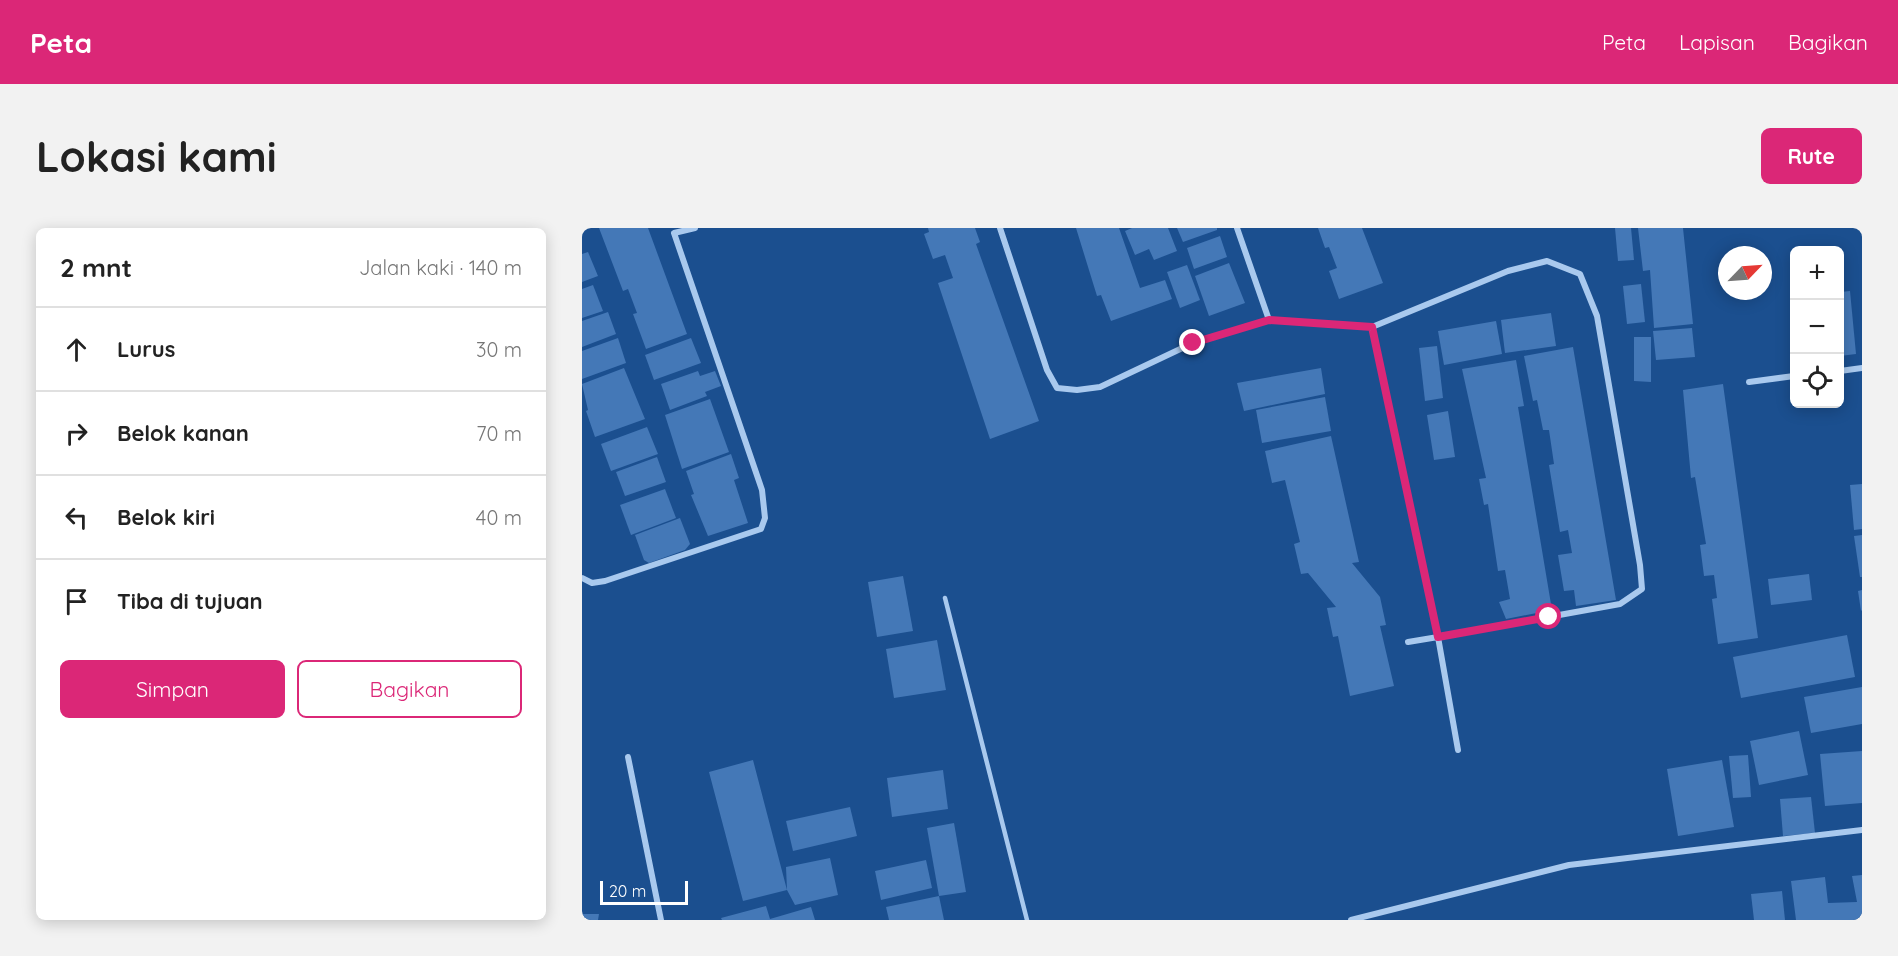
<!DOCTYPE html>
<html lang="id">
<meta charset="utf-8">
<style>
:root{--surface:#fff;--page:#f2f2f2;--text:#222;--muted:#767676;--line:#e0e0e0;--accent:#db2777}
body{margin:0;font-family:Quicksand,sans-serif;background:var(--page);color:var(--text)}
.controls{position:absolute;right:18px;top:18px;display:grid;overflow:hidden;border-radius:9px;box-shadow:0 3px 15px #0003}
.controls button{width:54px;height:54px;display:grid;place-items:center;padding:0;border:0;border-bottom:2px solid var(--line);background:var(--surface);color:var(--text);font:30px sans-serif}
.compass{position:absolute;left:1136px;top:18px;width:54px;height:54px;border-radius:50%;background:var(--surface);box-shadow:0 3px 15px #0003;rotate:65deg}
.scale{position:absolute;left:18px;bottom:15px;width:88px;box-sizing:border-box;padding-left:6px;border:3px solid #fff;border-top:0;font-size:16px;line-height:21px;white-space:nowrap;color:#fff;-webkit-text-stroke:4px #1b4f8f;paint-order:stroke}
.stop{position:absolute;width:18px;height:18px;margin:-14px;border:4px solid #db2777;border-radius:50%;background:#fff}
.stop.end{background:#db2777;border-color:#fff;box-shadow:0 2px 6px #0008}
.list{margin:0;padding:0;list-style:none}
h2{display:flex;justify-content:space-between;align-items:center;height:78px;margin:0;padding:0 24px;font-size:26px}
h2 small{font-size:20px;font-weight:400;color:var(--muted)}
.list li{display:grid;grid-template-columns:39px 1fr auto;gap:18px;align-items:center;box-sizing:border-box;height:84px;padding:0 24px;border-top:2px solid var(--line)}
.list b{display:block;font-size:22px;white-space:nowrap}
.list em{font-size:20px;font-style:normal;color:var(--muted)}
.actions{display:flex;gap:12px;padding:18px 24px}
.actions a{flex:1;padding:14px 0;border:2px solid var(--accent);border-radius:9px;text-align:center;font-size:21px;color:var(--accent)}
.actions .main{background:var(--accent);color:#fff}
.icon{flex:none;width:33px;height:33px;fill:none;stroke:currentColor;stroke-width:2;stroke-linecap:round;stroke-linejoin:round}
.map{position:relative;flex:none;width:1280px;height:692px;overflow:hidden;border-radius:9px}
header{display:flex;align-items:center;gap:36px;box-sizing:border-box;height:84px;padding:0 30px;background:var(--accent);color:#fff}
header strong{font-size:28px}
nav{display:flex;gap:33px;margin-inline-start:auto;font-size:21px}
.intro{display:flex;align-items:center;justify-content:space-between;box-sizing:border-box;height:144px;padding:0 36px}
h1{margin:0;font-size:42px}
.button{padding:15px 27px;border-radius:9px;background:var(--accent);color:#fff;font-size:21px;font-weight:700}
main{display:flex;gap:36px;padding:0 36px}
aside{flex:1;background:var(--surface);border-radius:9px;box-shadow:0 3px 15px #0003}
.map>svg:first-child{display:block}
.building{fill:#4478b7}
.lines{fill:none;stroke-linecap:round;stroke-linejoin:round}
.lane{stroke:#a9c9ee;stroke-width:4.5}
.street{stroke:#a9c9ee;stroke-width:6}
.route{stroke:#db2777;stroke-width:8}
</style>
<header>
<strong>Peta</strong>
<nav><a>Peta</a><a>Lapisan</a><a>Bagikan</a></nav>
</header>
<div class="intro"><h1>Lokasi kami</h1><a class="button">Rute</a></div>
<main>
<aside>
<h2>2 mnt<small>Jalan kaki · 140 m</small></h2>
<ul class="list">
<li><svg class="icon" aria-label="ahead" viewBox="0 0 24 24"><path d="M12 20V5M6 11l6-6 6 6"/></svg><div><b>Lurus</b></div><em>30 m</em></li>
<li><svg class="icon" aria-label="right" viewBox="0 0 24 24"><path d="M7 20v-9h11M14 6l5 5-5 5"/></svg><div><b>Belok kanan</b></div><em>70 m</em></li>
<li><svg class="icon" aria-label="left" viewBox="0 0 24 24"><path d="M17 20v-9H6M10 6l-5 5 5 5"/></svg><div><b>Belok kiri</b></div><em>40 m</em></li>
<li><svg class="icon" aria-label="arrive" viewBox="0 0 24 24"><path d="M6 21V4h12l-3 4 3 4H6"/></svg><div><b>Tiba di tujuan</b></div></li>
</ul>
<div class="actions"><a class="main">Simpan</a><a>Bagikan</a></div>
</aside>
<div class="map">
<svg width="1280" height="692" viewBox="0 0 1280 692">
<rect width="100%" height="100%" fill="#1b4f8f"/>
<!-- building -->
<g class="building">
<polygon points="17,0 66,0 105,106 64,121 51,86 55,85 46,61 41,63"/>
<polygon points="346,0 393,0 398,14 394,16 457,193 408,211 356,55 371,50 363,27 351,31 342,6 347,4"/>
<polygon points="494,0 537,0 558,60 583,52 590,71 529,93 519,67 515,68"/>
<polygon points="550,0 586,0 595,23 572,32 567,21 553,27 543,3"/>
<polygon points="595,0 635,0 635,2 601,14"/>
<polygon points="736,0 780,0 801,55 757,71 747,43 755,40 747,19 743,20"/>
<polygon points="1033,0 1049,0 1052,32 1036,33"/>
<polygon points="1056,0 1101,0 1111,96 1072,100 1068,42 1061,43"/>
<polygon points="638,8 645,29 612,41 605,20"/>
<polygon points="6,24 16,48 0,54 0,26"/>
<polygon points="647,35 663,75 627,88 613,48"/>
<polygon points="605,37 618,72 598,80 585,44"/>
<polygon points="1059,56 1063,94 1045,96 1041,58"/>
<polygon points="11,57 21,83 0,90 0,61"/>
<polygon points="1268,63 1274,126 1258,128 1258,64"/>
<polygon points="26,84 34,106 0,119 0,93"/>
<polygon points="969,85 974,118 923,125 919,92"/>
<polygon points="914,93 920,126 862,137 856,103"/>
<polygon points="1110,100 1113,129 1074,132 1071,103"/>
<polygon points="1052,109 1069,109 1069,154 1052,153"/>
<polygon points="36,110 44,135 0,151 0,123"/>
<polygon points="109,110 119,135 72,152 63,127"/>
<polygon points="855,118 861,170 843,173 837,120"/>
<polygon points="991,119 1034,372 994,378 992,362 982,363 976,327 990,325 986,302 978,304 967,237 972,236 967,202 961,202 955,172 951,173 942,128"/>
<polygon points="934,132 942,178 936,179 970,382 924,391 917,374 928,371 923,342 916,343 906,276 902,277 897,251 904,250 880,141"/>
<polygon points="42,140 63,191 13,209 4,183 6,182 0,156"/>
<polygon points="739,140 743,166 662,183 655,155"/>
<polygon points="116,143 118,148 133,143 139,158 123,164 125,168 88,182 79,156"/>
<polygon points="1141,156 1176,410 1136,416 1130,371 1135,370 1132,347 1122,348 1118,317 1124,316 1113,249 1109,250 1101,162"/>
<polygon points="743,169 749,203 680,215 674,182"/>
<polygon points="128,171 147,224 100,241 83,187"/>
<polygon points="866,183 873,229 852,232 845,187"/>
<polygon points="65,199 76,226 29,243 19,216"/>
<polygon points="749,208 777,334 770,335 798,369 804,397 798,398 812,458 768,468 756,408 751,409 745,380 754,379 726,345 719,346 712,316 718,314 703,252 690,255 683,223"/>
<polygon points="149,226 157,250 152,252 166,295 126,308 109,267 112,266 104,243"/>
<polygon points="75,229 84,254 43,268 34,244"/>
<polygon points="1280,256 1280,301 1272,302 1268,257"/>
<polygon points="83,261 94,290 49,307 38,277"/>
<polygon points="98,290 108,316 103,322 67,335 62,332 53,307"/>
<polygon points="1280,307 1280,349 1278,349 1272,308"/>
<polygon points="1227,346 1230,372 1189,377 1186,351"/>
<polygon points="321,348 331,403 295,409 286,354"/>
<polygon points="1280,362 1280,382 1279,383 1276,363"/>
<polygon points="1265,407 1273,449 1159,470 1151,429"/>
<polygon points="355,412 364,462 312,470 304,421"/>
<polygon points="1280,459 1280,496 1229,505 1222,469"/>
<polygon points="1217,503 1226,547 1177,557 1168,513"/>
<polygon points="1280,523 1280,575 1243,578 1238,526"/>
<polygon points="1166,527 1169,569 1151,570 1147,528"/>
<polygon points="171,532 205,662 204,639 248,630 256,667 213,677 205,662 161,673 127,544"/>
<polygon points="1140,532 1152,599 1096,608 1085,541"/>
<polygon points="361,542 366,581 310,589 305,550"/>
<polygon points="1229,569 1233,605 1201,608 1198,571"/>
<polygon points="268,579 275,608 211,623 204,593"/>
<polygon points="372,595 384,664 357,668 345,600"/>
<polygon points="344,632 350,660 299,672 293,643"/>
<polygon points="1280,647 1280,692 1214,692 1209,653 1243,649 1246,675 1275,674 1270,648"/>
<polygon points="1200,663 1203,692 1172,692 1169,666"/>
<polygon points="357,668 362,692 307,692 304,679"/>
<polygon points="184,678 188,691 229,679 233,692 140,692 139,690"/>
<polygon points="0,686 17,686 16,692 0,692"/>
</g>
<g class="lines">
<!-- lane -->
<polyline class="lane" points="363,370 445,692"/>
<!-- street -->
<g class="street">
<polyline points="418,0 465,142 475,160 495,162 518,159 611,115 687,92 790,99"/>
<polyline points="655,0 687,92"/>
<polygon points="965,33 998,46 1015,88 1058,337 1060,361 1038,376 856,409 790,99 926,43"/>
<polyline points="1258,143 1280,140"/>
<polyline points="1167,154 1212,148"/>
<polyline points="0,350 10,355 23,353 179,301 183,290 180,262 92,5 113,0"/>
<polyline points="826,414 856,409 876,522"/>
<polyline points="46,529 79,692"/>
<polyline points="769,692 987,637 1280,602"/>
</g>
</g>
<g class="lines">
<!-- route -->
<polyline class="route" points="611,115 687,92 790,99 856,409 967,389"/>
</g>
</svg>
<div class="controls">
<button>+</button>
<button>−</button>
<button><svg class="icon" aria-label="locate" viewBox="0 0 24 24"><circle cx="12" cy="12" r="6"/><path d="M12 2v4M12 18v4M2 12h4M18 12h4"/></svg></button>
</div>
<svg class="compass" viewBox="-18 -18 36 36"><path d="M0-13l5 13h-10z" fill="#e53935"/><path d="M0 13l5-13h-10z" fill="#767676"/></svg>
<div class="scale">20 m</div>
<div class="stop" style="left:967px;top:389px"></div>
<div class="stop end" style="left:611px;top:115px"></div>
</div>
</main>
